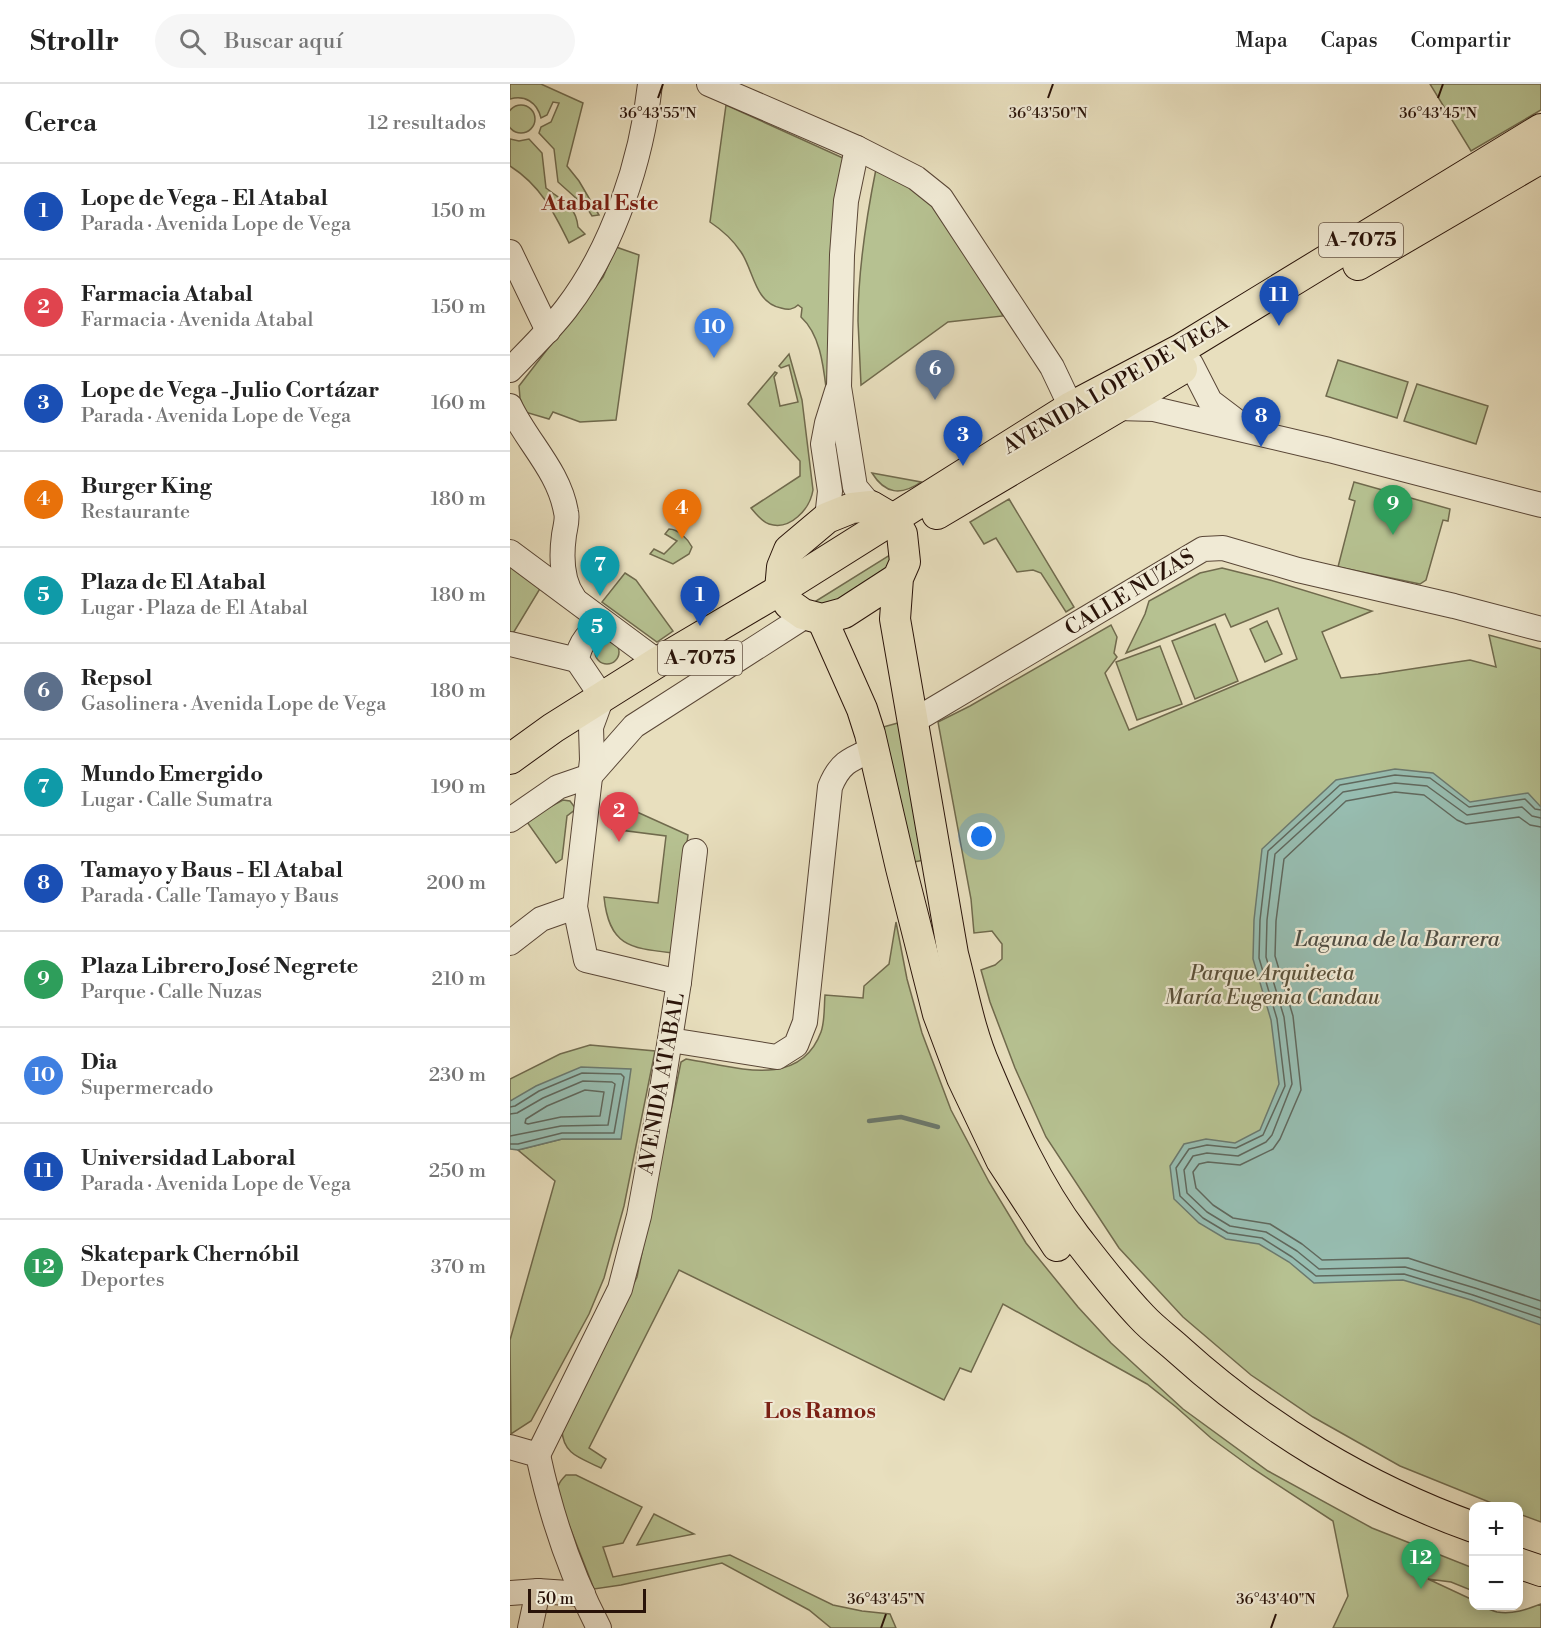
<!DOCTYPE html>
<html lang="es">
<meta charset="utf-8">
<style>
:root{--surface:#fff;--page:#f6f6f6;--text:#222;--muted:#767676;--line:#e0e0e0;--accent:#111827}
body{margin:0;font-family:"Libre Bodoni",serif;background:var(--page);color:var(--text)}
.controls{position:absolute;right:18px;bottom:18px;display:grid;overflow:hidden;border-radius:12px;box-shadow:0 3px 15px #0003}
.controls button{width:54px;height:54px;display:grid;place-items:center;padding:0;border:0;border-bottom:2px solid var(--line);background:var(--surface);color:var(--text);font:30px sans-serif}
.scale{position:absolute;left:18px;bottom:15px;width:118px;box-sizing:border-box;padding-left:6px;border:3px solid #291309;border-top:0;font-size:16px;line-height:21px;white-space:nowrap;color:#291309;-webkit-text-stroke:4px #f0ead5;paint-order:stroke}
.you{position:absolute;left:472px;top:753px;width:21px;height:21px;margin:-15px;border:4px solid #fff;border-radius:50%;background:#1a73e8;box-shadow:0 0 0 9px #1a73e833}
.badge{display:grid;place-items:center;width:39px;height:39px;border-radius:50%;background:var(--accent);color:#fff;font-size:20px;font-weight:700}
.pin{position:absolute;translate:-50% -50px;filter:drop-shadow(0 2px 3px #0008)}
.pin::after{content:'';position:absolute;top:32px;width:21px;height:18px;background:inherit;clip-path:polygon(0 0,100% 0,50% 100%)}
.list{margin:0;padding:0;list-style:none}
h2{display:flex;justify-content:space-between;align-items:center;height:78px;margin:0;padding:0 24px;font-size:26px}
h2 small{font-size:20px;font-weight:400;color:var(--muted)}
.list li{display:grid;grid-template-columns:39px 1fr auto;gap:18px;align-items:center;box-sizing:border-box;height:96px;padding:0 24px;border-top:2px solid var(--line)}
.list b{display:block;font-size:22px;white-space:nowrap}
.list p{margin:0;font-size:20px;white-space:nowrap;color:var(--muted)}
.list em{font-size:20px;font-style:normal;color:var(--muted)}
.icon{flex:none;width:33px;height:33px;fill:none;stroke:currentColor;stroke-width:2;stroke-linecap:round;stroke-linejoin:round}
.map{position:relative;flex:none;width:1031px;height:1544px;overflow:hidden}
header{display:flex;align-items:center;gap:36px;box-sizing:border-box;height:84px;padding:0 30px;background:var(--surface);border-bottom:2px solid var(--line)}
header strong{font-size:28px}
nav{display:flex;gap:33px;margin-inline-start:auto;font-size:21px}
.search{width:420px;height:54px;background:var(--page);display:flex;align-items:center;gap:15px;box-sizing:border-box;padding:0 21px;border-radius:33px;color:var(--muted);font-size:22px}
main{display:flex}
aside{flex:1;background:var(--surface)}
.map>svg:first-child{display:block}
.green{fill:#b6c191;stroke:#706a4d;stroke-width:1.5}
.water{fill:#97bdb1;stroke:#6b796e;stroke-width:1.5}
.lines{fill:none;stroke-linecap:round;stroke-linejoin:round}
.shore{stroke:#60685d;stroke-width:1.5}
.stream{stroke:#6b796e;stroke-width:4.5}
.minor-casing{stroke:#594636;stroke-width:26}
.major-casing{stroke:#291309;stroke-width:32}
.minor{stroke:#f0ead5;stroke-width:24}
.major{stroke:#e8dfbe;stroke-width:30}
.ticks{fill:none;stroke:#291309;stroke-width:2}
.labels{text-anchor:middle;dominant-baseline:central;stroke-width:4.5;stroke-linejoin:round;paint-order:stroke}
.shield{fill:#f0ead5;stroke:#655446;stroke-width:1.5}
.shield-label{font-size:20px;font-weight:bold;fill:#291309}
.street-label{font-size:21px;fill:#291309;stroke:#f0ead5}
.park-label{font-size:21px;font-style:italic;fill:#5a5039;stroke:#f0ead5}
.neighbourhood-label{font-size:22px;font-weight:bold;fill:#7a1f14;stroke:#f0ead5}
.water-label{font-size:22px;font-style:italic;fill:#504e44;stroke:#f0ead5}
.ticks-label{font-size:15px;text-anchor:middle;fill:#291309;stroke:#f0ead5;stroke-width:4.5;stroke-linejoin:round;paint-order:stroke}
</style>
<header>
<strong>Strollr</strong>
<div class="search"><svg class="icon" aria-label="search" viewBox="0 0 24 24"><circle cx="10" cy="10" r="6"/><path d="M15 15l6 6"/></svg>Buscar aquí</div>
<nav><a>Mapa</a><a>Capas</a><a>Compartir</a></nav>
</header>
<main>
<aside>
<h2>Cerca<small>12 resultados</small></h2>
<ul class="list">
<li><span class="badge" style="background:#1a4fb4">1</span><div><b>Lope de Vega - El Atabal</b><p>Parada · Avenida Lope de Vega</p></div><em>150 m</em></li>
<li><span class="badge" style="background:#e0444e">2</span><div><b>Farmacia Atabal</b><p>Farmacia · Avenida Atabal</p></div><em>150 m</em></li>
<li><span class="badge" style="background:#1a4fb4">3</span><div><b>Lope de Vega - Julio Cortázar</b><p>Parada · Avenida Lope de Vega</p></div><em>160 m</em></li>
<li><span class="badge" style="background:#e8710a">4</span><div><b>Burger King</b><p>Restaurante</p></div><em>180 m</em></li>
<li><span class="badge" style="background:#0f9aa8">5</span><div><b>Plaza de El Atabal</b><p>Lugar · Plaza de El Atabal</p></div><em>180 m</em></li>
<li><span class="badge" style="background:#5c6f8a">6</span><div><b>Repsol</b><p>Gasolinera · Avenida Lope de Vega</p></div><em>180 m</em></li>
<li><span class="badge" style="background:#0f9aa8">7</span><div><b>Mundo Emergido</b><p>Lugar · Calle Sumatra</p></div><em>190 m</em></li>
<li><span class="badge" style="background:#1a4fb4">8</span><div><b>Tamayo y Baus - El Atabal</b><p>Parada · Calle Tamayo y Baus</p></div><em>200 m</em></li>
<li><span class="badge" style="background:#2e9e5b">9</span><div><b>Plaza Librero José Negrete</b><p>Parque · Calle Nuzas</p></div><em>210 m</em></li>
<li><span class="badge" style="background:#3f7fe0">10</span><div><b>Dia</b><p>Supermercado</p></div><em>230 m</em></li>
<li><span class="badge" style="background:#1a4fb4">11</span><div><b>Universidad Laboral</b><p>Parada · Avenida Lope de Vega</p></div><em>250 m</em></li>
<li><span class="badge" style="background:#2e9e5b">12</span><div><b>Skatepark Chernóbil</b><p>Deportes</p></div><em>370 m</em></li>
</ul>
</aside>
<div class="map">
<svg width="1031" height="1544" viewBox="0 0 1031 1544">
<rect width="100%" height="100%" fill="#e8dfbe"/>
<filter id="stains"><feTurbulence type="fractalNoise" baseFrequency=".00333" numOctaves="4"/><feColorMatrix values="0 0 0 0 .2 0 0 0 0 .09 0 0 0 0 .02 0 0 0 .5 -.17"/></filter>
<radialGradient id="worn" r=".72"><stop offset=".6" stop-color="#630" stop-opacity="0"/><stop offset="1" stop-color="#630" stop-opacity=".3"/></radialGradient>
<!-- green -->
<g class="green">
<path d="M0,0H31L73,19L57,82L69,97L89,131L82,132L77,124L48,98L44,65L29,49L31,43L41,38L49,19L43,18L37,31L31,34C27,18 15,11 0,15Z"/>
<polygon points="920,0 1031,0 1031,26 961,67"/>
<path d="M216,21L333,74L318,319C314,291 313,253 291,233L292,224L288,221C283,226 278,226 271,224C244,218 244,187 231,168C223,156 212,146 200,138Z"/>
<circle cx="11" cy="35" r="14"/>
<path d="M0,55L9,57L19,55L32,69L36,104C52,117 66,121 68,143L75,150L59,159C44,128 30,101 0,82Z"/>
<path d="M366,85L400,102L426,124L475,200L493,232L438,238L351,301C350,280 349,258 348,237C348,186 356,135 366,85Z"/>
<polygon points="106,163 129,171 106,336 70,338 43,328 39,335 15,328 10,314 9,302 93,193"/>
<path d="M279,270L292,316L303,406C300,425 280,447 259,440C252,438 246,430 241,424L290,392V377L238,320L265,288L267,289L264,293L270,322L288,318L279,281L271,284L269,282Z"/>
<polygon points="828,276 898,298 887,334 816,312"/>
<polygon points="907,300 978,322 966,360 894,337"/>
<path d="M362,389L411,398C391,412 375,410 362,389Z"/>
<polygon points="844,398 940,425 938,437 933,436 916,496 910,500 828,483 845,417 839,415"/>
<polygon points="499,415 564,523 556,528 531,489 523,486 507,488 486,454 474,460 460,438"/>
<path d="M159,445C168,445 178,455 182,463L179,470L163,480L140,470L144,465L154,470L167,457L155,450Z"/>
<polygon points="383,469 378,489 322,524 298,522"/>
<polygon points="0,482 31,503 2,551 0,551"/>
<polygon points="712,484 760,496 862,527 812,548 831,594 868,590 960,576 986,583 979,551 1031,565 1031,1438 1009,1430 1008,1422 989,1422 890,1382 803,1333 741,1291 673,1233 609,1164 536,1053 505,984 480,918 471,886 485,881 492,875 492,860 482,847 464,849 461,815 428,638 460,622 601,541 607,553 604,569 607,573 595,589 619,646 787,575 768,524 721,543 715,530 616,569 635,530 639,517 690,489"/>
<polygon points="115,489 126,496 163,547 147,558 92,518"/>
<polygon points="757,537 772,570 755,578 740,545"/>
<polygon points="705,540 728,597 685,615 662,557"/>
<circle cx="97" cy="568" r="12"/>
<polygon points="650,562 672,620 627,636 606,578"/>
<polygon points="395,637 419,775 399,779 366,645"/>
<polygon points="53,716 60,717 66,725 57,732 52,775 46,779 17,738 32,727"/>
<path d="M107,719L178,751L162,869C120,864 99,862 94,813L148,819L156,752L102,745Z"/>
<path d="M386,838L397,895L412,949L441,1026L479,1098L516,1159L568,1223L601,1259L673,1325L758,1387L862,1444L963,1484V1507L941,1498L918,1495L963,1516V1522C973,1522 978,1525 987,1528C1002,1531 1018,1525 1031,1520V1544H823L838,1512L823,1437L742,1384L701,1354L666,1323L637,1300L493,1220L461,1288L450,1284L434,1316L169,1186L79,1364L96,1375L91,1384C71,1374 53,1371 52,1346L127,1193L171,978L176,975C223,982 289,1007 311,948C315,937 314,922 315,911L353,914L354,902L379,880Z"/>
<polygon points="80,961 145,967 114,1122 94,1194 79,1230 21,1337 1,1350 0,1256 45,1097 8,1066 52,1055 111,1055 0,1017 0,995 50,970"/>
<path d="M56,1391H66L132,1423L113,1459L93,1463L103,1493L220,1471L323,1521L352,1527L380,1530L386,1544H321L299,1526L212,1479L111,1501L84,1505L48,1413C46,1403 49,1398 56,1391Z"/>
<polygon points="144,1430 184,1450 127,1461"/>
</g>
<!-- water -->
<g class="water">
<polygon points="885,685 923,689 960,718 1018,709 1031,723 1031,1241 961,1216 893,1196 804,1199 779,1178 749,1160 716,1155 689,1139 664,1115 660,1082 674,1060 696,1055 725,1059 750,1046 769,1000 761,936 743,875 744,836 752,765 826,696"/>
<polygon points="71,983 121,985 111,1055 52,1055 8,1066 0,1065 0,1017 26,1002"/>
</g>
<g class="lines">
<!-- shore -->
<g class="shore">
<polyline points="1031,726 1025,725 1015,715 959,723 920,694 885,691 830,701 758,767 750,836 749,874 767,935 775,1002 753,1051 726,1064 697,1061 679,1065 666,1084 670,1112 693,1134 718,1149 752,1154 782,1173 806,1192 894,1190 963,1211 1031,1234"/>
<polyline points="1031,734 1022,732 1012,723 957,731 917,702 885,699 833,708 765,770 757,836 756,873 774,933 782,1000 762,1051 756,1058 728,1072 697,1069 683,1072 674,1086 677,1109 697,1128 720,1142 756,1148 787,1167 809,1185 895,1183 965,1204 1031,1226"/>
<polyline points="1031,743 1020,741 1009,733 956,740 947,736 914,711 885,708 836,717 774,775 766,837 765,872 783,932 791,1006 770,1055 763,1065 730,1081 698,1078 689,1080 683,1088 686,1104 703,1121 723,1134 760,1140 792,1160 812,1176 898,1174 1031,1217"/>
<polygon points="75,1006 94,1008 90,1032 51,1033 18,1040 15,1039 16,1035 37,1022"/>
<polyline points="0,1023 5,1022 29,1007 72,989 111,990 114,993 104,1049 52,1049 8,1060 0,1060"/>
<polyline points="0,1030 7,1029 33,1014 73,997 102,998 105,1000 98,1041 51,1042 0,1052"/>
</g>
<!-- stream -->
<polyline class="stream" points="359,1037 391,1033 428,1043"/>
<!-- minor casing -->
<g class="minor-casing">
<g id="minor">
<polyline points="199,0 347,64 406,94 431,114 542,283 561,323"/>
<polyline points="347,64 336,117 332,171 329,303 345,403 361,422"/>
<polyline points="0,168 38,247"/>
<polyline points="681,280 700,317 733,342"/>
<path d="M0,286C19,266 39,247 56,225C103,164 132,76 140,0"/>
<path d="M0,322C17,358 49,387 56,428C58,435 55,444 54,451C51,473 51,496 64,514"/>
<polyline points="608,324 644,325 819,366 1031,421"/>
<polyline points="317,434 320,407 313,360 317,339 327,307"/>
<polyline points="0,468 148,578"/>
<polyline points="0,560 67,576"/>
<polyline points="402,638 693,465 713,464 788,486 944,522 1031,545"/>
<polyline points="80,692 124,642 297,531"/>
<polyline points="0,736 48,703 80,692"/>
<polyline points="0,859 31,835 65,823"/>
<polyline points="169,898 185,767"/>
<path d="M160,956L267,973L286,961L295,938L320,703C330,678 341,675 364,665"/>
<path d="M0,1363L28,1371C41,1431 60,1489 89,1544"/>
<path d="M28,1371L110,1205L129,1132L150,1018L169,898L76,876L65,823L82,676L81,643L92,613L67,576C69,560 80,545 95,540"/>
<polyline points="0,1509 28,1507 73,1510"/>
<polyline points="20,1544 28,1507"/>
</g>
</g>
<!-- major casing -->
<g class="major-casing">
<g id="major">
<polyline points="848,181 1031,74"/>
<polyline points="427,430 672,285"/>
<path d="M388,494L334,529L312,535L293,530L279,520L270,506L272,483L279,466L317,434L342,424L361,422L383,435L392,450L395,478L388,494L385,535L443,870C453,908 460,948 476,984C500,1041 527,1102 565,1152C586,1179 608,1208 632,1233C643,1245 657,1255 669,1266C754,1343 855,1404 963,1443"/>
<polyline points="312,535 352,625 360,650 391,784 428,930 452,994 491,1076 547,1162"/>
<polyline points="0,675 43,644 148,578 270,506 561,323 671,265 1031,45"/>
<polyline points="1008,1479 1031,1487"/>
</g>
</g>
<!-- minor -->
<use href="#minor" class="minor"/>
<!-- major -->
<use href="#major" class="major"/>
</g>
<!-- ticks -->
<path class="ticks" d="M148,14L153,0M538,14L543,0M928,14L933,0M371,1544L376,1530M761,1544L766,1530"/>
<g class="labels">
<!-- shield labels -->
<g class="shield">
<rect x="809" y="139" width="84" height="34" rx="4.5"/>
<rect x="148" y="557" width="84" height="34" rx="4.5"/>
</g>
<g class="shield-label">
<text x="851" y="156">A-7075</text>
<text x="190" y="574">A-7075</text>
</g>
<!-- street labels -->
<g class="street-label">
<text transform="translate(606 301) rotate(-30)">AVENIDA LOPE DE VEGA</text>
<text transform="translate(620 509) rotate(-31)">CALLE NUZAS</text>
<text transform="translate(152 1000) rotate(-80)">AVENIDA ATABAL</text>
</g>
<!-- park labels -->
<g class="park-label">
<text x="762" y="890">Parque Arquitecta<tspan x="762" dy="24">María Eugenia Candau</tspan></text>
</g>
<!-- neighbourhood labels -->
<g class="neighbourhood-label">
<text x="90" y="119">Atabal Este</text>
<text x="310" y="1327">Los Ramos</text>
</g>
<!-- water labels -->
<g class="water-label">
<text x="887" y="855">Laguna de la Barrera</text>
</g>
</g>
<g class="ticks-label">
<text x="148" y="34">36°43'55"N</text>
<text x="538" y="34">36°43'50"N</text>
<text x="928" y="34">36°43'45"N</text>
<text x="376" y="1520">36°43'45"N</text>
<text x="766" y="1520">36°43'40"N</text>
</g>
<rect width="100%" height="100%" filter="url(#stains)"/>
<rect width="100%" height="100%" fill="url(#worn)"/>
</svg>
<div class="controls">
<button>+</button>
<button>−</button>
</div>
<div class="scale">50 m</div>
<div class="you"></div>
<div class="pin badge" style="left:190px;top:542px;background:#1a4fb4">1</div>
<div class="pin badge" style="left:109px;top:758px;background:#e0444e">2</div>
<div class="pin badge" style="left:453px;top:382px;background:#1a4fb4">3</div>
<div class="pin badge" style="left:172px;top:455px;background:#e8710a">4</div>
<div class="pin badge" style="left:87px;top:574px;background:#0f9aa8">5</div>
<div class="pin badge" style="left:425px;top:316px;background:#5c6f8a">6</div>
<div class="pin badge" style="left:90px;top:512px;background:#0f9aa8">7</div>
<div class="pin badge" style="left:751px;top:363px;background:#1a4fb4">8</div>
<div class="pin badge" style="left:883px;top:451px;background:#2e9e5b">9</div>
<div class="pin badge" style="left:204px;top:274px;background:#3f7fe0">10</div>
<div class="pin badge" style="left:769px;top:242px;background:#1a4fb4">11</div>
<div class="pin badge" style="left:911px;top:1505px;background:#2e9e5b">12</div>
</div>
</main>
